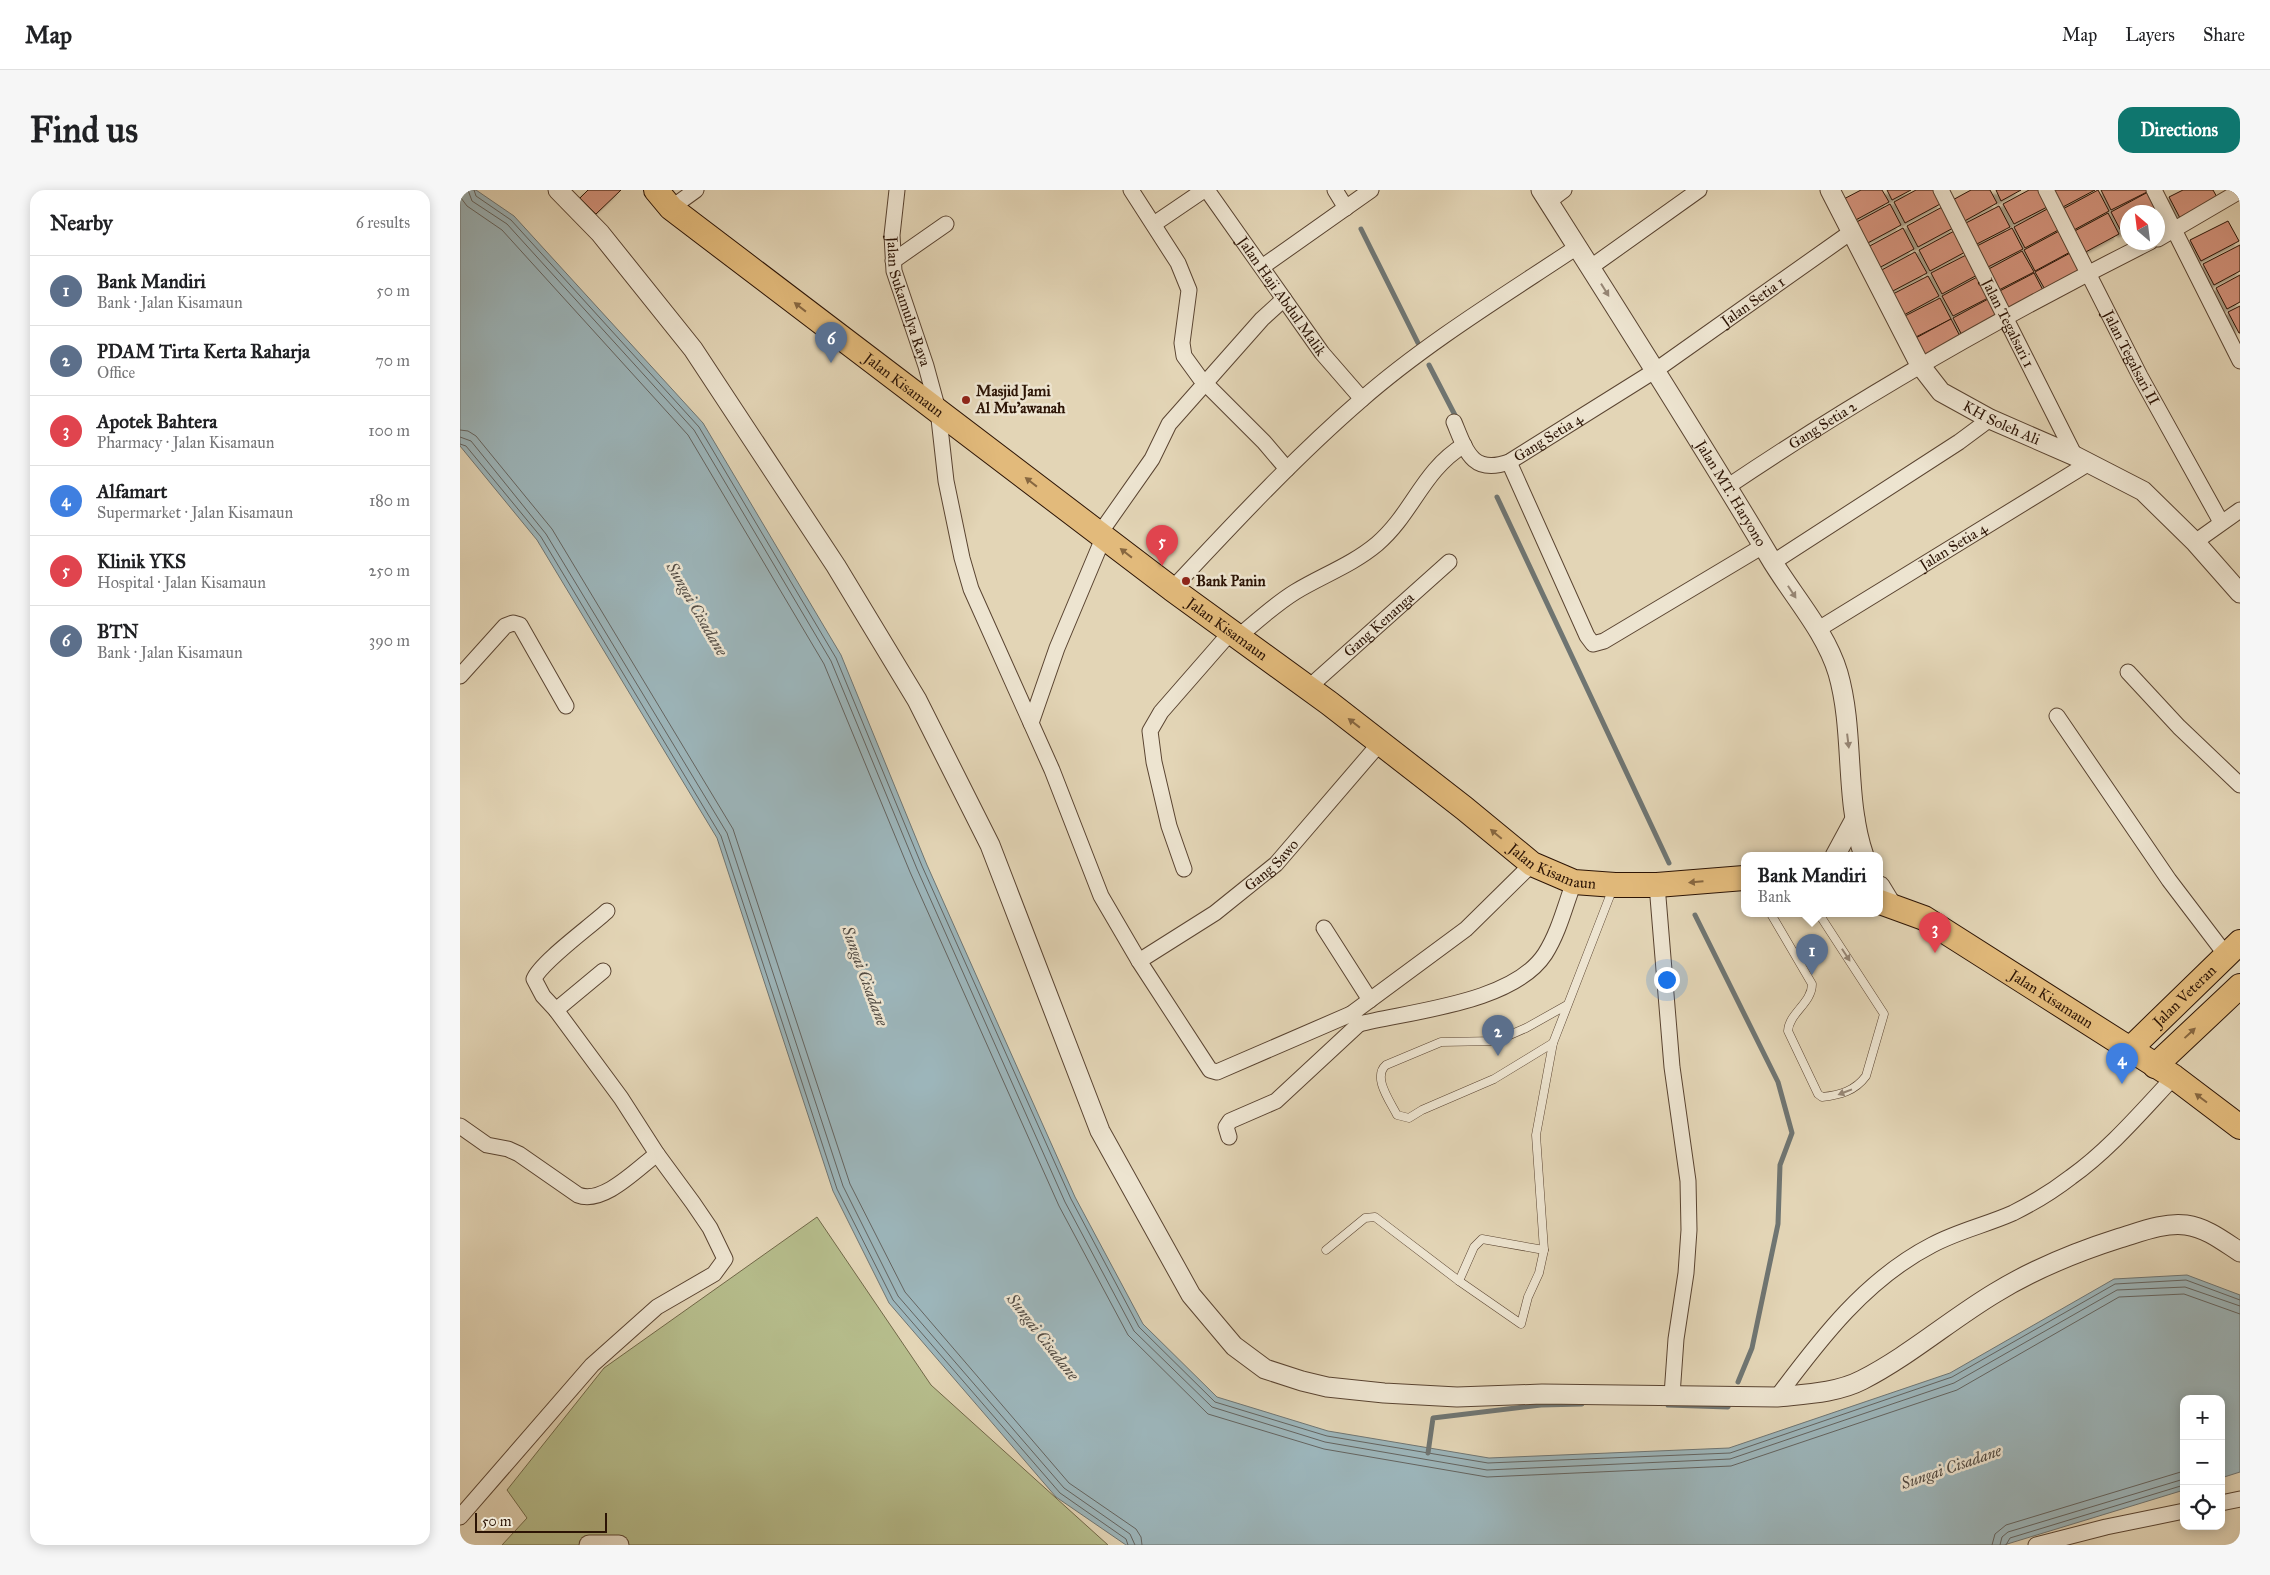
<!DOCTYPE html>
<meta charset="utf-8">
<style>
:root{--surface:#fff;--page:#f6f6f6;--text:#202124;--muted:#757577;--line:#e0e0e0;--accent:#0f766e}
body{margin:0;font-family:"IM FELL Great Primer",serif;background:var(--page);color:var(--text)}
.controls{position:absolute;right:15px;bottom:15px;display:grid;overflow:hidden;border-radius:10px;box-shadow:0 2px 12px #0003}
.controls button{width:45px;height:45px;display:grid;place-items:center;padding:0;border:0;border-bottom:1px solid var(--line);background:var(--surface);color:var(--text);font:25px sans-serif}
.compass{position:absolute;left:1660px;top:15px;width:45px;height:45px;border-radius:50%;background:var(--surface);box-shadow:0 2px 12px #0003;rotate:332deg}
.scale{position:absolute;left:15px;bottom:12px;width:132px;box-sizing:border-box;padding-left:5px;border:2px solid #2c1405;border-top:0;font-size:14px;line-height:18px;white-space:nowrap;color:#2c1405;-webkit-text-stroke:4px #ede4d0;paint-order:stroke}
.you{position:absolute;left:1206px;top:789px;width:18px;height:18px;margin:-12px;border:4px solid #fff;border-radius:50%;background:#1a73e8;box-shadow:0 0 0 8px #1a73e833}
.badge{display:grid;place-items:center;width:32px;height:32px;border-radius:50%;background:var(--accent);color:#fff;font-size:16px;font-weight:700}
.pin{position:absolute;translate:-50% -41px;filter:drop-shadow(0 1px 2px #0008)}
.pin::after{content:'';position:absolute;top:26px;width:18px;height:15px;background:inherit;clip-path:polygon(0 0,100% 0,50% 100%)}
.popup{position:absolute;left:1281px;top:662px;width:142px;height:65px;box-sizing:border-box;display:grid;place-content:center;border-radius:10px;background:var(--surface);filter:drop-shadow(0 1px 4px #0005);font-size:16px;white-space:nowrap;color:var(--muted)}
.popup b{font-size:19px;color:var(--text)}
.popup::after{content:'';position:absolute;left:50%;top:100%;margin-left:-10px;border:10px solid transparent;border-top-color:var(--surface)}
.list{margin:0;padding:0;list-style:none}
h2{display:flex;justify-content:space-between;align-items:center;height:65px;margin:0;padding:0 20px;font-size:21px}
h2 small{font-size:16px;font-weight:400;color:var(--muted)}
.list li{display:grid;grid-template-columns:32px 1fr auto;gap:15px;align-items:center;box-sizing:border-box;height:70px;padding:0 20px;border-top:1px solid var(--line)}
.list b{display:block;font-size:19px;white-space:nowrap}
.list p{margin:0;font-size:16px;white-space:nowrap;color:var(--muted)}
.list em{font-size:16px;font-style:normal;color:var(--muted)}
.icon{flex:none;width:28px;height:28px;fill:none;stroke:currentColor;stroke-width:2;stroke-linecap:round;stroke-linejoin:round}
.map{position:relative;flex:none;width:1780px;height:1355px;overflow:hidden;border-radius:15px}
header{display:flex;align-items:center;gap:30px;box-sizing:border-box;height:70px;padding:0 25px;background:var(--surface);border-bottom:1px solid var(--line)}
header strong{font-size:24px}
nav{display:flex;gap:28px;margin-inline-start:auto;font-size:18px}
.intro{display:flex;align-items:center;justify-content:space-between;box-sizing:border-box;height:120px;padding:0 30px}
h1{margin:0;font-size:35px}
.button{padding:12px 22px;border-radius:15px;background:var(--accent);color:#fff;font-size:18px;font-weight:700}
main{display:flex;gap:30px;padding:0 30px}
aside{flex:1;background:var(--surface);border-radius:15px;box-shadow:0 2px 12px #0003}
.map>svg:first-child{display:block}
.green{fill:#b6bd8c;stroke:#716848}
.water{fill:#9cb5ba;stroke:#6f7572}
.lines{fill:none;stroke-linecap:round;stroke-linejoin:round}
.shore{stroke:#646460;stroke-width:1}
.stream{stroke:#6f7572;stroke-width:5}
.building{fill:#d4937c;stroke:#2c1405;filter:url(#shadow)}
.service-casing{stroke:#5a4431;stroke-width:9}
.minor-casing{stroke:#5a4431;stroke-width:17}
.tertiary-casing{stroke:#5a4431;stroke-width:21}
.primary-casing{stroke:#2c1405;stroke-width:26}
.service{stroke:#ede4d0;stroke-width:8}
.minor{stroke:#ede4d0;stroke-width:15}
.tertiary{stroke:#ede4d0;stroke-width:19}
.primary{stroke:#e2ba7b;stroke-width:24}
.oneway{fill:#968675}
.oneway2{fill:#876740}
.poi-dot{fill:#8f2418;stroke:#ede4d0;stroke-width:2}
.labels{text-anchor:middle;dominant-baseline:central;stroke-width:5;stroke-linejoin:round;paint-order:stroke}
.street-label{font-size:15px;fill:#2c1405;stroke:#ede4d0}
.poi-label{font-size:15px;font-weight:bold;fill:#2c1405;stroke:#ede4d0;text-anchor:start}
.water-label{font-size:16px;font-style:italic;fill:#534c44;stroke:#ede4d0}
</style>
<header>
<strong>Map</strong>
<nav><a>Map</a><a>Layers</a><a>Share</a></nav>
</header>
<div class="intro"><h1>Find us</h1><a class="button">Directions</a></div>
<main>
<aside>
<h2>Nearby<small>6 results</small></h2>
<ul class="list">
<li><span class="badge" style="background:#5c6f8a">1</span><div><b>Bank Mandiri</b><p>Bank · Jalan Kisamaun</p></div><em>50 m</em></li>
<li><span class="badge" style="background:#5c6f8a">2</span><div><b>PDAM Tirta Kerta Raharja</b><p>Office</p></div><em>70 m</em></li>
<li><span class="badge" style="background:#e0444e">3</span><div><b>Apotek Bahtera</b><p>Pharmacy · Jalan Kisamaun</p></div><em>100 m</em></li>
<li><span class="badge" style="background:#3f7fe0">4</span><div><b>Alfamart</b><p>Supermarket · Jalan Kisamaun</p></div><em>180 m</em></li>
<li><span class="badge" style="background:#e0444e">5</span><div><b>Klinik YKS</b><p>Hospital · Jalan Kisamaun</p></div><em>250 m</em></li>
<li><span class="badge" style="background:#5c6f8a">6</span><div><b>BTN</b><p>Bank · Jalan Kisamaun</p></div><em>390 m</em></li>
</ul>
</aside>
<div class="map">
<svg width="1780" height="1355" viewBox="0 0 1780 1355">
<defs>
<filter id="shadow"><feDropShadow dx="-4.5" dy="4.5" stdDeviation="1" flood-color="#0004"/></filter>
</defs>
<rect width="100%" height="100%" fill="#e3d5b6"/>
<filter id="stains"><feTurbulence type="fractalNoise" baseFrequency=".004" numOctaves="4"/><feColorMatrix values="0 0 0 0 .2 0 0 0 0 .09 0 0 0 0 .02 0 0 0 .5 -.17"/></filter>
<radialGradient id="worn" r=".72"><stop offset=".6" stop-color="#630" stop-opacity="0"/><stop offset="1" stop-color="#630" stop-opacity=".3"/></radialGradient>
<!-- green -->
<polygon class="green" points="357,1027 471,1195 648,1355 42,1355 67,1328 47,1300 144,1178"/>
<!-- water -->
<polygon class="water" points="0,0 16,0 54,26 243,233 381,465 467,675 615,1007 683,1134 757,1207 868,1241 1029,1268 1269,1258 1490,1183 1654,1089 1727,1085 1780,1105 1780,1282 1761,1288 1761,1209 1724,1209 1724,1300 1544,1355 666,1355 596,1307 429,1113 373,1001 257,648 77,350 0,256"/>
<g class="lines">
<!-- shore -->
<g class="shore">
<polyline points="0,0 1,8 7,16 42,40 228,245 364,474 450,682 599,1016 668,1145 748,1224 864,1259 1027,1287 1271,1276 1497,1200 1659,1107 1724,1104 1780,1124"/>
<polyline points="8,0 12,11 47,34 234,240 371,471 457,679 605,1012 674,1141 752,1217 865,1252 1027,1280 1270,1269 1494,1193 1657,1100 1725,1097 1780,1116"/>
<polyline points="14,0 16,6 51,30 239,237 376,468 462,676 611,1009 679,1137 755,1212 867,1246 1028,1273 1270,1263 1492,1187 1655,1094 1726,1090 1780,1110"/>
<polyline points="0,240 8,241 16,246 92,339 273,639 390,994 445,1102 609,1293 676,1339 681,1347 682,1355"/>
<polyline points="0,247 11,251 86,344 267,643 383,996 438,1106 604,1298 670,1344 675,1355"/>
<polyline points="0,254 6,256 81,347 261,646 377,999 433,1110 600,1303 666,1349 668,1355"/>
<polyline points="1532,1355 1535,1344 1546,1335 1724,1281"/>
<polyline points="1540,1355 1542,1347 1548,1342 1724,1289"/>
<polyline points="1546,1355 1550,1348 1724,1295"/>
</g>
<!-- stream -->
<g class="stream">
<polyline points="901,39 958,153"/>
<polyline points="969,175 998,231"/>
<polyline points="1037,307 1209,673"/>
<polyline points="1235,725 1318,892 1332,943 1320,975 1318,1034 1292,1158 1278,1192"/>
<polyline points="1208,1215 1268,1217 1270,1213"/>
<polyline points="968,1263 973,1228 1081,1215 1122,1214"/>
</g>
</g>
<!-- building -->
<g class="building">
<polygon points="128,0 161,0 136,24 120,8"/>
<polygon points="1401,0 1422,0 1429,12 1392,32 1380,11"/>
<polygon points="1427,0 1451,0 1432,10"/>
<polygon points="1456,0 1475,0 1482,13 1445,33 1434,12"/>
<polygon points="1511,0 1530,0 1537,13 1501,33 1489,12"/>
<polygon points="1536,0 1561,0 1541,11"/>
<polygon points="1569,0 1583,0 1591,15 1554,34 1543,14"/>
<polygon points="1591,0 1635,0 1601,18"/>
<polygon points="1638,0 1649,21 1612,41 1601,20"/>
<polygon points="1641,0 1688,0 1689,1 1651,20"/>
<polygon points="1723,0 1753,0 1758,9 1720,28 1709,7"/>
<polygon points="1688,2 1698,22 1668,22 1668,40 1662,43 1651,22"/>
<polygon points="1430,14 1441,35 1404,55 1393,34"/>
<polygon points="1484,16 1495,37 1458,57 1447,36"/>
<polygon points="1539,16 1550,37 1513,56 1502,35"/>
<polygon points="1591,17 1602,38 1565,58 1554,37"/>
<polygon points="1648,23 1659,44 1622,64 1611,43"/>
<polygon points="1768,31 1779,51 1741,71 1730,50"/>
<polygon points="1443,38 1454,59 1417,79 1406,58"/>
<polygon points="1552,38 1563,59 1526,78 1515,57"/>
<polygon points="1496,40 1507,61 1470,81 1459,60"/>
<polygon points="1601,40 1612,61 1575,81 1564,60"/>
<polygon points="1780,55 1780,81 1754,95 1743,74"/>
<polygon points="1562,61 1574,82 1537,101 1525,81"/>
<polygon points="1455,62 1467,83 1429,103 1418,82"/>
<polygon points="1612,62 1624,83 1587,103 1575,82"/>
<polygon points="1508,64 1519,84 1482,104 1471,83"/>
<polygon points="1574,83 1585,104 1548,124 1536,103"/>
<polygon points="1780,85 1780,112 1767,119 1756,98"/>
<polygon points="1468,86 1479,106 1442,126 1431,105"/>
<polygon points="1519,86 1530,107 1493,126 1482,106"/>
<polygon points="1480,108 1491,129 1454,148 1443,127"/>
<polygon points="1530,108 1541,129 1504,149 1493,128"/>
<polygon points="1780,116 1780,143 1779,143 1768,122"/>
<polygon points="1491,129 1502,150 1465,170 1454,149"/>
</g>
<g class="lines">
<!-- service casing -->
<g class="service-casing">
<g id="service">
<path d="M1311,724L1352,794C1352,813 1329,823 1328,841L1358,904L1362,907C1380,905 1395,901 1406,886L1424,824L1359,724"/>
<path d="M1093,853L1034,889L962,920L949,928L937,925C930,911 912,887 926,875L981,852L1036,851L1066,838L1107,815"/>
<polyline points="866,1060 905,1028 915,1027 999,1091 1061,1134 1068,1107 1079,1083 1084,1060 1076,945 1093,853 1153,698"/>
<polyline points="999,1091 1014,1057 1022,1049 1084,1060"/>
</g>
</g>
<!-- minor casing -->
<g class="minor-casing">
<g id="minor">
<path id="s1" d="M437,0L432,45L434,81L466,176L478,220L486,291L502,368L511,399L592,580L641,706L679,771L750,880L757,882L891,824L1006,739L1072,674"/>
<polyline points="671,0 718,73 729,100 722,153 724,166 740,188 804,252 827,279"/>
<path id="s2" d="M747,0L862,163L902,209"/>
<polyline points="875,0 886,18"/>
<path id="s3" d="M1481,0L1615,266"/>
<path id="s4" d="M1586,0L1680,186L1761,332"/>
<polyline points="1694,0 1780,171"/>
<polyline points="1088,12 1104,0"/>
<polyline points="211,18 236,0"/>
<polyline points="694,34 744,0"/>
<polyline points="1698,49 1780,1"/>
<polyline points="433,71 486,34"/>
<polyline points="802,77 911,0"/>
<polyline points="1131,77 1239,0"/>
<path id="s5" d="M994,232C1006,261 1012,285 1049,272L1196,180L1391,42"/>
<polyline points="1049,272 1127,446 1133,454 1144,451 1303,356"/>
<path id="s6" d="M1267,297C1402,206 1544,125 1690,52"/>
<polyline points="640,343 692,269 709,234 802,129 824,109"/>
<polyline points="1735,352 1780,320"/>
<polyline points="1312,373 1499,252 1530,229"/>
<path d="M712,399C773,334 834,268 901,210C966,153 1045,105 1117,57"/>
<path id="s7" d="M1357,440L1629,273"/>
<path d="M778,447C796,432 814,415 835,402C861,386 892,375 917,354C953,323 962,281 1004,255"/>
<polyline points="1668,482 1719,537 1780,595"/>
<polyline points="0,486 45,436 53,433 60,435 106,516"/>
<path id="s8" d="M848,498L989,372"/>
<polyline points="1597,526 1709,690 1766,765"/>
<polyline points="571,533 597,458 644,346"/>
<polyline points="724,679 709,636 694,572 690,541 701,522 770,443"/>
<polyline points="1197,695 1212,877 1228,991 1229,1040 1226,1083 1216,1149 1212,1205"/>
<polyline points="864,738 910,810"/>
<path id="s9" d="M679,771L755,723L816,674L920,553"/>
<polyline points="96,820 143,781"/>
<path d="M891,824L899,834C951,821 1053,813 1085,764C1099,742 1105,716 1114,692"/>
<path d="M0,936L27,955L48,959L59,964L118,1005C143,1015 177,979 197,964"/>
<polyline points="769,947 766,937 770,931 816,911 899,834"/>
<path d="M1317,1207C1361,1148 1406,1089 1472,1055C1498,1041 1526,1035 1553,1023C1573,1013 1593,1001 1611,987C1650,959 1681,922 1714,887"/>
<polyline points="1761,1313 1780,1309"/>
<path d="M0,1327L132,1175L197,1117L254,1084L265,1069L250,1038L233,1013L197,964L161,908L96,820L83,806L74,789C81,772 131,736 147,721"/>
<polyline points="1576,1355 1646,1337 1724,1321"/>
</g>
</g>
<!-- tertiary casing -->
<g class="tertiary-casing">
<g id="tertiary">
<path d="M98,0L140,43L233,159L376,376L457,510L530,655L640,941L731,1105L774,1156L805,1179L842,1191L867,1197L924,1203L997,1207L1082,1204L1317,1207C1345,1204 1377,1203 1402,1190C1449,1166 1490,1130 1535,1103C1574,1079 1616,1062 1660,1048C1680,1042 1705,1032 1726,1035C1747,1038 1763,1051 1780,1062"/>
<path id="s10" d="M1081,0C1158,121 1235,242 1309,366C1331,404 1365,440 1378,483C1395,542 1384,608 1404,666"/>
<path id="s11" d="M1370,0L1460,175L1481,202L1530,229L1615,266L1683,301L1735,352L1780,403"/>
<polyline points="1375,666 1395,629"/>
<polyline points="1420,696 1431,714"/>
<polyline points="129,1355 159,1355"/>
</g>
</g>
<!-- primary casing -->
<g class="primary-casing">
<g id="primary">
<path id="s12" d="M196,0L211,18L712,399L869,513L1004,618L1072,674L1114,692L1155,695H1197L1284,688"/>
<path id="s13" d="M1420,712L1464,728L1714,887L1780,937"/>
<path id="s14" d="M1670,859L1780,752"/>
<polyline points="1695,876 1780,796"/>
</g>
</g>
<!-- service -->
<use href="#service" class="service"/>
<!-- minor -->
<use href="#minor" class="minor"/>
<!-- tertiary -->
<use href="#tertiary" class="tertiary"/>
<!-- primary -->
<use href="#primary" class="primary"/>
</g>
<!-- one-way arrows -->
<defs><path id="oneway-solid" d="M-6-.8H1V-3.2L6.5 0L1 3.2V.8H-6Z" transform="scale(1.25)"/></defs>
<g class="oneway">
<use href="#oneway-solid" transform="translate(1145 100) rotate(58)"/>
<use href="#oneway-solid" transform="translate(1332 402) rotate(57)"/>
<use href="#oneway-solid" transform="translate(1388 551) rotate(83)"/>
<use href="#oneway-solid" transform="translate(1386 765) rotate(57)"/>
<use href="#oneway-solid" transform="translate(1385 902) rotate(159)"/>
</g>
<g class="oneway2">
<use href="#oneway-solid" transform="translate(340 117) rotate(-142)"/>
<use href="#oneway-solid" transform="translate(571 292) rotate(-142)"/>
<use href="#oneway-solid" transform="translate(666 363) rotate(-142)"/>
<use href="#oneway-solid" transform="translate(894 533) rotate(-142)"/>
<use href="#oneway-solid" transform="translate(1036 644) rotate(-140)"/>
<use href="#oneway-solid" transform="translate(1236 692) rotate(175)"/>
<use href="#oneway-solid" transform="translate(1730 843) rotate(-43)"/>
<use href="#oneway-solid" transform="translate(1741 908) rotate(-143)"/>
</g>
<!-- markers -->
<g class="poi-dot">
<circle cx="506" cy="210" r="5"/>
<circle cx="726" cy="391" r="5"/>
</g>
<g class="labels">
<!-- street labels -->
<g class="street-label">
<text stroke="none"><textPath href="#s2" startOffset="130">Jalan Haji Abdul Malik</textPath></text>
<text stroke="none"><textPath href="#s1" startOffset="114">Jalan Sukamulya Raya</textPath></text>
<text stroke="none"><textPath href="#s5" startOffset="372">Jalan Setia 1</textPath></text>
<text stroke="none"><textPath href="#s3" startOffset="149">Jalan Tegalsari 1</textPath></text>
<text stroke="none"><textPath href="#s4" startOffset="188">Jalan Tegalsari II</textPath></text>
<text stroke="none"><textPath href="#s12" startOffset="316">Jalan Kisamaun</textPath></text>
<text stroke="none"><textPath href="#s11" startOffset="299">KH Soleh Ali</textPath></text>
<text stroke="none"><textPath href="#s6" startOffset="114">Gang Setia 2</textPath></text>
<text stroke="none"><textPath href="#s5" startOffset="126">Gang Setia 4</textPath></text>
<text stroke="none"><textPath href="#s10" startOffset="358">Jalan MT. Haryono</textPath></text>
<text stroke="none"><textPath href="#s7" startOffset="160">Jalan Setia 4</textPath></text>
<text stroke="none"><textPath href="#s8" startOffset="95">Gang Kenanga</textPath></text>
<text stroke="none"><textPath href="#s12" startOffset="721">Jalan Kisamaun</textPath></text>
<text stroke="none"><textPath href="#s12" startOffset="1126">Jalan Kisamaun</textPath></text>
<text stroke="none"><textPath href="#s9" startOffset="164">Gang Sawo</textPath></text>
<text stroke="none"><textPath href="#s14" startOffset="76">Jalan Veteran</textPath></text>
<text stroke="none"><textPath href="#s13" startOffset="198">Jalan Kisamaun</textPath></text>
</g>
<!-- poi labels -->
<g class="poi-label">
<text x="516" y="201">Masjid Jami<tspan x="516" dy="17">Al Mu’awanah</tspan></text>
<text x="736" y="391">Bank Panin</text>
</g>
<!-- water labels -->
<g class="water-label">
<text transform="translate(237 419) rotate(60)">Sungai Cisadane</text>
<text transform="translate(405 786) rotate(70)">Sungai Cisadane</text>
<text transform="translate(583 1147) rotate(52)">Sungai Cisadane</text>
<text transform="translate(1491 1277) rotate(-19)">Sungai Cisadane</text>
</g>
</g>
<rect width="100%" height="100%" filter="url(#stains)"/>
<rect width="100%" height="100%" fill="url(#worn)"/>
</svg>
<div class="controls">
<button>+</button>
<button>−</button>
<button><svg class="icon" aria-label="locate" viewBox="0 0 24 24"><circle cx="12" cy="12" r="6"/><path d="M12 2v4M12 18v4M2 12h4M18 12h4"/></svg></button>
</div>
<svg class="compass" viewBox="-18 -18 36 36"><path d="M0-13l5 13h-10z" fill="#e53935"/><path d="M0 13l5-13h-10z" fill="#757577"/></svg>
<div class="scale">50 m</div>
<div class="you"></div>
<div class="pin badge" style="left:1352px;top:785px;background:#5c6f8a">1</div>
<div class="popup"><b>Bank Mandiri</b>Bank</div>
<div class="pin badge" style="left:1038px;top:866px;background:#5c6f8a">2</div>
<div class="pin badge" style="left:1475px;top:763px;background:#e0444e">3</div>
<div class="pin badge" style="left:1662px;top:894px;background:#3f7fe0">4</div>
<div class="pin badge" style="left:702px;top:376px;background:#e0444e">5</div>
<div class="pin badge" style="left:371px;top:173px;background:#5c6f8a">6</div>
</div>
</main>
